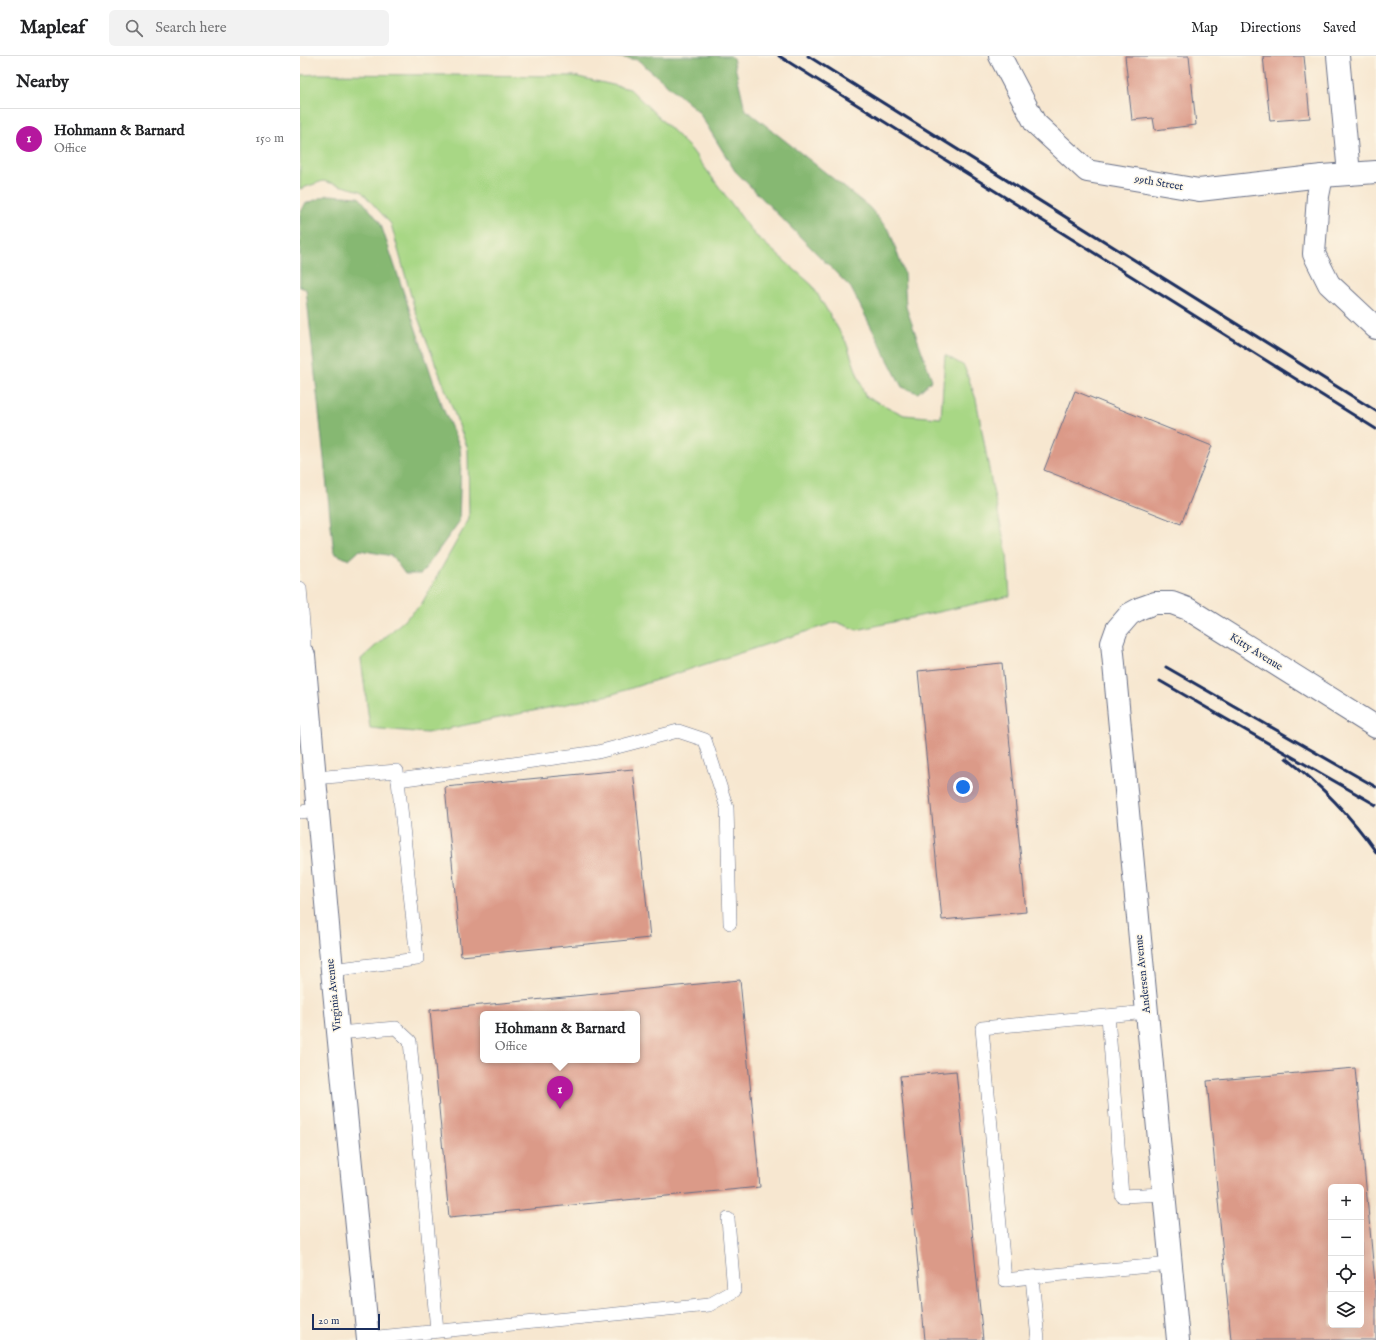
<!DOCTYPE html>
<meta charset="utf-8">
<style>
:root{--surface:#fff;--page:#f2f2f2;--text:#202124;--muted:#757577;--line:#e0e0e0;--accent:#b5179e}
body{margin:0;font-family:"IM FELL English",serif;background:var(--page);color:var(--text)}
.controls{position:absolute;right:12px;bottom:12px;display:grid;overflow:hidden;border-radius:6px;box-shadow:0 4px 16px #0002}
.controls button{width:36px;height:36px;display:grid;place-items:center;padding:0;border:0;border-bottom:1px solid var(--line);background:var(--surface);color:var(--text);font:20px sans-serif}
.scale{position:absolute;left:12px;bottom:10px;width:68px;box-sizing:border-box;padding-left:4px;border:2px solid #1b2f5e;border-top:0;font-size:11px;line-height:14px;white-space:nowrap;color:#1b2f5e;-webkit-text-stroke:3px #fcf5e5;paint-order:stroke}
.you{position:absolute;left:663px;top:731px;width:14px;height:14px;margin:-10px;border:3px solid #fff;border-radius:50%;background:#1a73e8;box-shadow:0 0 0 6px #1a73e833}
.badge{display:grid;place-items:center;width:26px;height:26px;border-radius:50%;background:var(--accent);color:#fff;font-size:13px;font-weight:700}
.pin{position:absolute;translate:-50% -33px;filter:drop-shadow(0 1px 2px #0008)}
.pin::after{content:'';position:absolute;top:21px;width:14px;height:12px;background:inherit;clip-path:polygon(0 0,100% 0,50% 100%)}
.popup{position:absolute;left:180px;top:955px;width:160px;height:52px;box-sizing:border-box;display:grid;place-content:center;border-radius:6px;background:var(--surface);filter:drop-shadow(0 1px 3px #0005);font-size:13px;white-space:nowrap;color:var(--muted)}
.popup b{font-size:15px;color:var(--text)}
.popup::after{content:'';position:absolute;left:50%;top:100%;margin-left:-8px;border:8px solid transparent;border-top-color:var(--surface)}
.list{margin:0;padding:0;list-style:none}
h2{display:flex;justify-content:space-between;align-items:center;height:52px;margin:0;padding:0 16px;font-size:17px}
h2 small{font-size:13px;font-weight:400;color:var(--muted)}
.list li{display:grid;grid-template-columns:26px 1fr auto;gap:12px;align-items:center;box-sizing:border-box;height:60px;padding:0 16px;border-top:1px solid var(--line)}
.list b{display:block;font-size:15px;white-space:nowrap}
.list p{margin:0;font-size:13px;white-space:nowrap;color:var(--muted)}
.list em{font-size:13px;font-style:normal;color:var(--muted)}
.icon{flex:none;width:22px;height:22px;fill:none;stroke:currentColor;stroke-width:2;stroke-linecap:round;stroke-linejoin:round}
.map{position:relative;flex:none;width:1076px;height:1284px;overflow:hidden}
header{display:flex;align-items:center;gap:24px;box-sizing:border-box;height:56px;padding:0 20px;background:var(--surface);border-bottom:1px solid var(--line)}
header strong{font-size:19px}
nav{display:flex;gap:22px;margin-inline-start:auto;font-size:14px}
.search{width:280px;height:36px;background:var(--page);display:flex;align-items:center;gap:10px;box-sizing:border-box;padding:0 14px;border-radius:6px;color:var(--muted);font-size:15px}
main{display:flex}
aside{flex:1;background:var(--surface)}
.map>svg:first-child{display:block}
.green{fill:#a8d785;stroke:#628372}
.forest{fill:#86b872;stroke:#507468}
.building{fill:#db9a88;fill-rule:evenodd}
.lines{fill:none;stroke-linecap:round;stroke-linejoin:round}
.service-casing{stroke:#686f86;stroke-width:14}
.minor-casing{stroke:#686f86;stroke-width:24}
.service{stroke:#fff;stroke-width:13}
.minor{stroke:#fff;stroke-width:22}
.rail{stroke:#1b2f5e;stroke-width:3}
.labels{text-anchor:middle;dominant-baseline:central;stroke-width:3;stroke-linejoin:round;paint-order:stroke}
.street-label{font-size:11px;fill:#1b2f5e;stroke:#fcf5e5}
</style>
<header>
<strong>Mapleaf</strong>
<div class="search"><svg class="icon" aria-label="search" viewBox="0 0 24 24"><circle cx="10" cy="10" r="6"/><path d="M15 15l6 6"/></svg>Search here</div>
<nav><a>Map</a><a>Directions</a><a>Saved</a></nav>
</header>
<main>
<aside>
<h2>Nearby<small></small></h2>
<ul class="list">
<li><span class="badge">1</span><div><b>Hohmann &amp; Barnard</b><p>Office</p></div><em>150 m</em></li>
</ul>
</aside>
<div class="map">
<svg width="1076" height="1284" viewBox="0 0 1076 1284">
<rect width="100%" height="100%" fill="#fcf5e5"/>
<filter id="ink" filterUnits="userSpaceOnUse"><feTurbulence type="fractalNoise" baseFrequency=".025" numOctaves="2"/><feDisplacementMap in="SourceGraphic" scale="8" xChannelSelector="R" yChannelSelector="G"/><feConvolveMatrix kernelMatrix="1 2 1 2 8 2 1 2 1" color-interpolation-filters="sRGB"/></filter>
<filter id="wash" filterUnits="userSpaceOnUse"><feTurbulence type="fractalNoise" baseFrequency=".012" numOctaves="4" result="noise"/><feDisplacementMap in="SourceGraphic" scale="16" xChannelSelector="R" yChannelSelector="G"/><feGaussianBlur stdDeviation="0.9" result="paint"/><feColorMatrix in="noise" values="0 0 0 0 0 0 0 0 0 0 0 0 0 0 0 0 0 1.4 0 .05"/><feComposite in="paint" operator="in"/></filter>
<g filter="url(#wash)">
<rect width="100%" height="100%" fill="#f7e7d0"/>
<!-- green -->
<polygon class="green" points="19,18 274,20 330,33 391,93 454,178 512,229 546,286 565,340 604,359 641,362 645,299 664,310 676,343 692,429 707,498 710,540 557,574 536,566 310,639 127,677 70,672 61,603 121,549 169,463 168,393 115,254 91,168 61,135 23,125 0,133 0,19"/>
<!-- forest -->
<g class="forest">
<polygon points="311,0 430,0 433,2 445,53 569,151 590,176 604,217 606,251 632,324 618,337 602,331 551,232 435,115 398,55 338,4"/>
<polygon points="28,139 59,141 80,166 141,348 160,391 161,403 159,466 121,518 105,518 92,500 60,494 49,504 34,497 6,233 0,231 0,158 5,148"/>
</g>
<g id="blocks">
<!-- building -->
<g class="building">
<polygon points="825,0 889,0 896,69 855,74 853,62 832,64"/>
<polygon points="963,0 1004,0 1010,62 970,65"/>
<polygon points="775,335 912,390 881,468 744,414"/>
<polygon points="702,607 726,856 642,864 618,615"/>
<polygon points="333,713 350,882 161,900 145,731"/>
<path d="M440,924L460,1131L149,1161L130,954ZM183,958H337V1004H183Z"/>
<path d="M1055,1012L1076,1238V1284H931L907,1025ZM1031,1131H1061V1269H1031Z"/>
<polygon points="656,1015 683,1284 625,1284 600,1020"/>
</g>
</g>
</g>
<g filter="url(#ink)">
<use href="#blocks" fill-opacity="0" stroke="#686f86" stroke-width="1"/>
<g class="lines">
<!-- service casing -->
<g class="service-casing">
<g id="service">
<polyline points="0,532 4,580 4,599"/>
<polyline points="14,722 97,715 117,903 32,914"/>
<polyline points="98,724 298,696 378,675 405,684 427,752 430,867"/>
<polyline points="0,756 17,754"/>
<polyline points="808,960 822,1140 864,1138"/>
<polyline points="38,977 96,972 110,985 137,1274"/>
<polyline points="732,1221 705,1224 682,972 847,956"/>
<polyline points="68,1282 409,1249 434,1235 428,1163"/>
<polyline points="738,1284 732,1221 871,1208"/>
</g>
</g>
<!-- minor casing -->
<g class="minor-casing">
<g id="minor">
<polyline points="700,0 735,67 787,115 899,134 1022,120 1076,116"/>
<polyline points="1038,0 1049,118"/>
<polyline points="1022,120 1018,140 1014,198 1029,228 1076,272"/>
<polyline points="0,599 4,599 32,914 68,1284"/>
<polyline points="878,1284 812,587 817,573 830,558 841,552 855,547 872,547 888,553 1076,671"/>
</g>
</g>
<!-- service -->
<use href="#service" class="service"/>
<!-- minor -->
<use href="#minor" class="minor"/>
<!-- rail -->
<g class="rail">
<polyline points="479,0 1076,373"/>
<polyline points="508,0 1076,355"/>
<polyline points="866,611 1076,731"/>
<polyline points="860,625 1076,749"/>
<path d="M986,702C1021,729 1051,760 1076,796"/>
</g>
</g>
</g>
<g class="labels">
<!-- street labels -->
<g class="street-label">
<text transform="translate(859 127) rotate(10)">99th Street</text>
<text transform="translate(956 596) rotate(32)">Kitty Avenue</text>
<text transform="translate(843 918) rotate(-96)">Andersen Avenue</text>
<text transform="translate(34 939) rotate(-96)">Virginia Avenue</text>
</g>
</g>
</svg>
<div class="controls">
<button>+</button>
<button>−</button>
<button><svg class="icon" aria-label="locate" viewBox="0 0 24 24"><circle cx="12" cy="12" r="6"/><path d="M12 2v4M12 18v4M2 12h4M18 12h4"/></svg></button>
<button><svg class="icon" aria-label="layers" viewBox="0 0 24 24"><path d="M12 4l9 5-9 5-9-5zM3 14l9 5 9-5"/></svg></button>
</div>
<div class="scale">20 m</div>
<div class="you"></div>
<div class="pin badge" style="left:260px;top:1053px">1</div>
<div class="popup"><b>Hohmann &amp; Barnard</b>Office</div>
</div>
</main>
